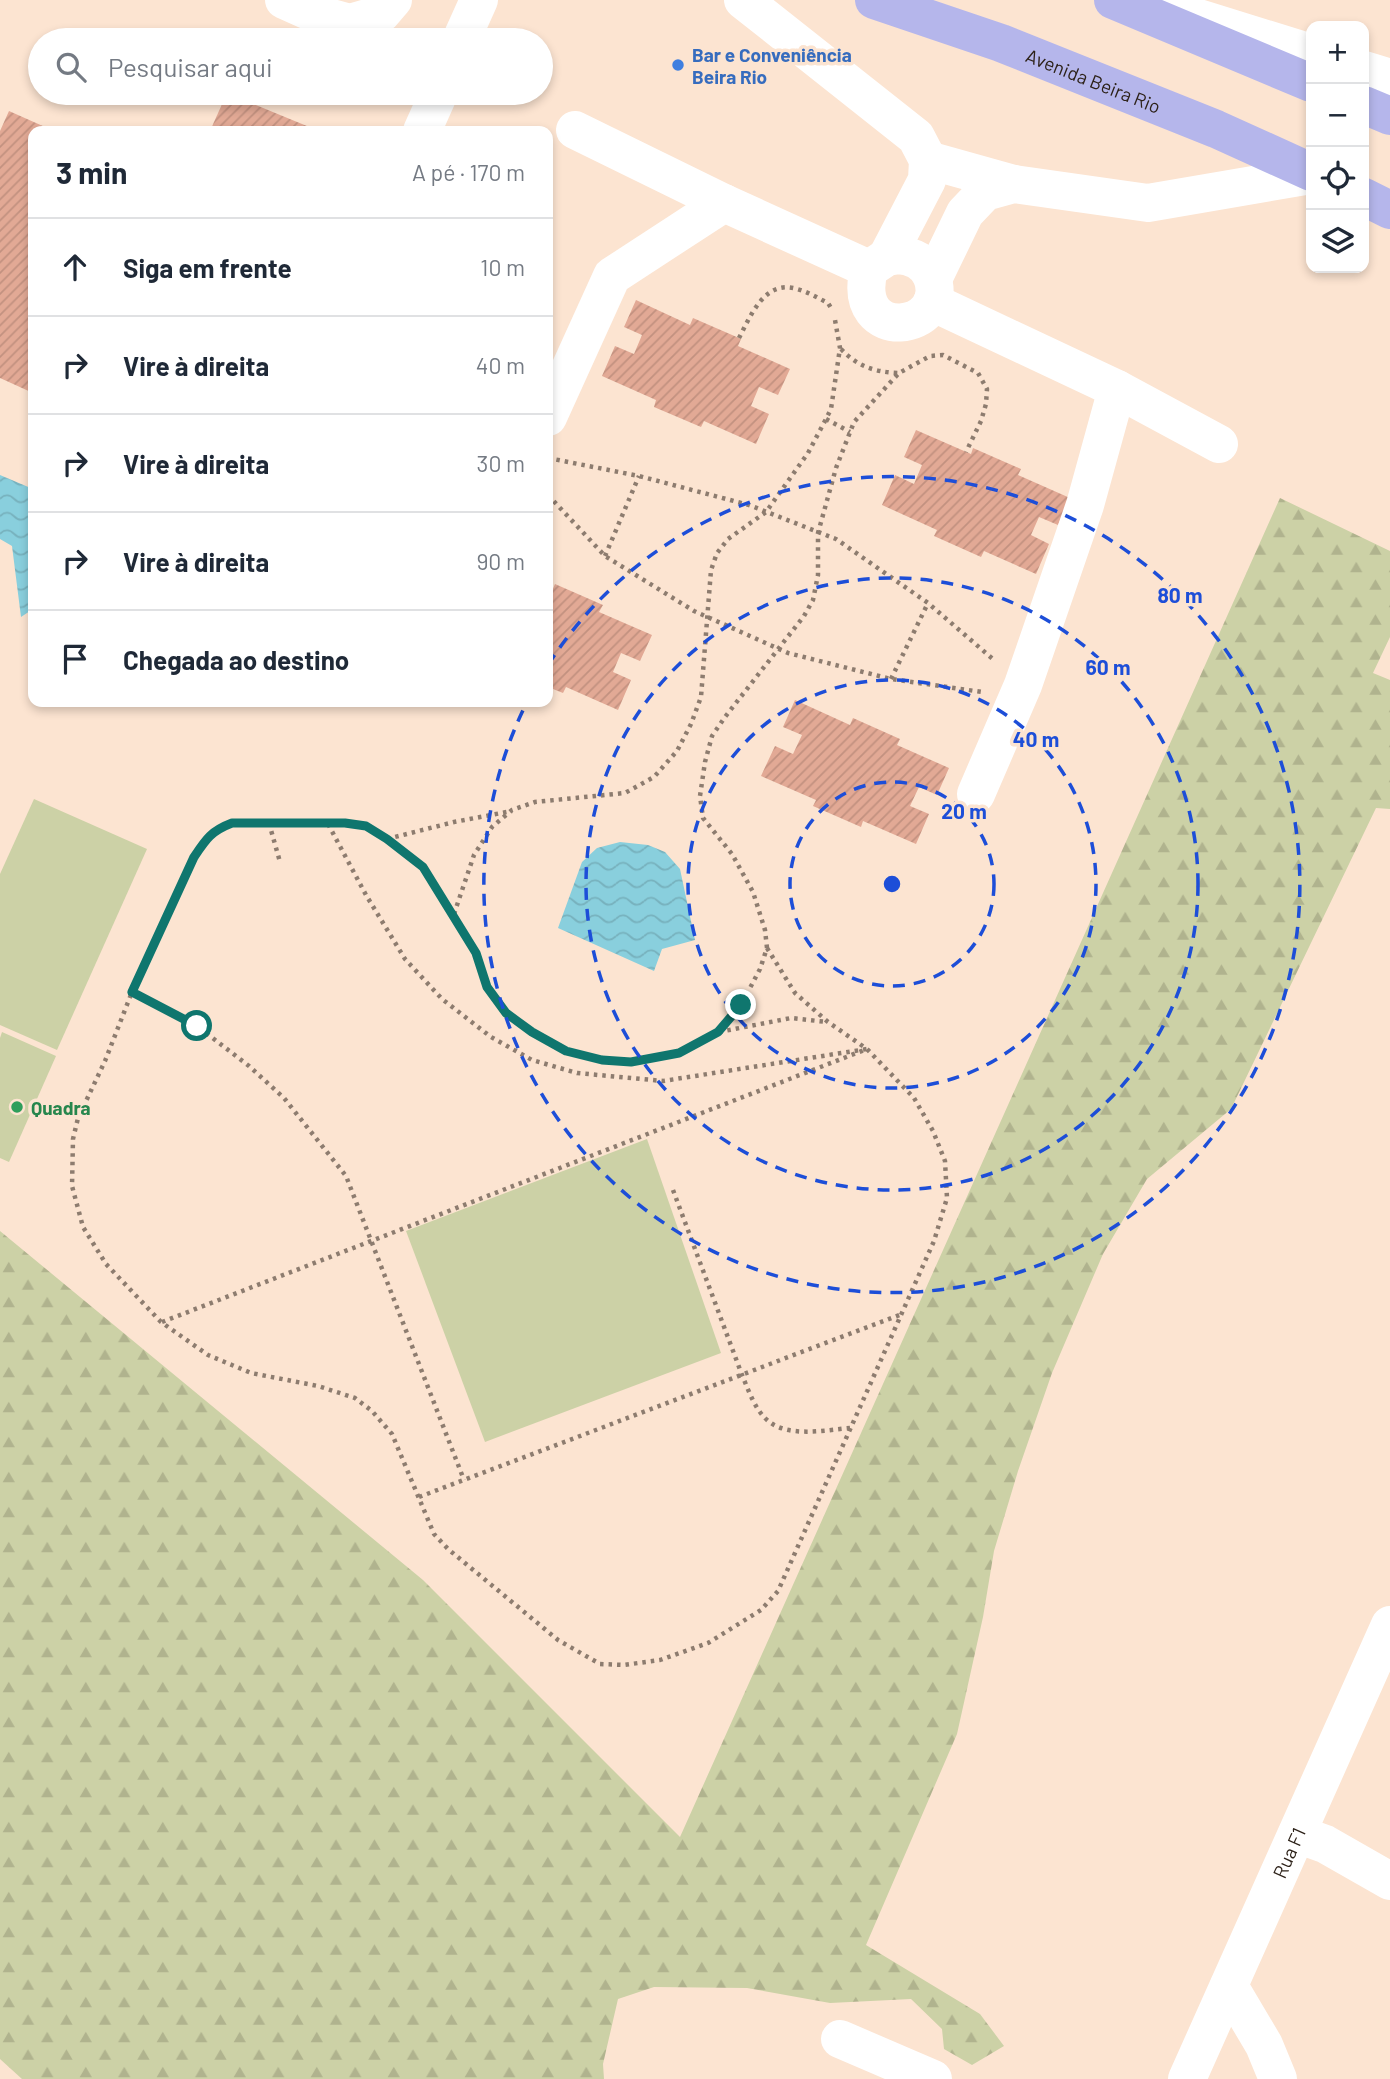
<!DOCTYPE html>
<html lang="pt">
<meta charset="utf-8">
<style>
:root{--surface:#fff;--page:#f2f2f3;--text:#1f2937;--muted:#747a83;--line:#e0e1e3}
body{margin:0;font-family:Barlow,sans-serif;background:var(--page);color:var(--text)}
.controls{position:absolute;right:21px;top:21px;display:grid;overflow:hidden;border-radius:14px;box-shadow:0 4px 10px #0003}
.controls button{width:63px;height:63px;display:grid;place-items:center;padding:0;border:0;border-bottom:2px solid var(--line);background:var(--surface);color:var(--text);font:35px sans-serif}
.stop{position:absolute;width:21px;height:21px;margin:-16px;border:5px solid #0f766e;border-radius:50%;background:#fff}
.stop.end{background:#0f766e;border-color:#fff;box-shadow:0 2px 7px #0008}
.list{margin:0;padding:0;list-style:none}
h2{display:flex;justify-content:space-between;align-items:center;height:91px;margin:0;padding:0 28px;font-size:30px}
h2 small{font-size:23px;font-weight:400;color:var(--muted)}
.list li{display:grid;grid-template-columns:46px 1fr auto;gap:21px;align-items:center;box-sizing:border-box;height:98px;padding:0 28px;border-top:2px solid var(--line)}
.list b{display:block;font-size:26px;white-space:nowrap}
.list em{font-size:23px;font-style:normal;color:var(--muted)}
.icon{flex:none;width:38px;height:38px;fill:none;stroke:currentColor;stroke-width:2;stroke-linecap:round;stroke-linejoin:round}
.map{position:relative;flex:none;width:1390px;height:2079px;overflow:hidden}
.search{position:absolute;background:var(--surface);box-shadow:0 4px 10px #0003;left:28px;top:28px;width:525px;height:77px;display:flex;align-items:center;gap:18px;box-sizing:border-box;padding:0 24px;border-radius:38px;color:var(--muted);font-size:26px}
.panel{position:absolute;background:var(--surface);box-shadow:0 4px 10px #0003;left:28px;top:126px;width:525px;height:581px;border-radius:14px}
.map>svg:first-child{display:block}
.forest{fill:url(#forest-firs)}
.green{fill:#ccd1a6}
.water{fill:url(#water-waves)}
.building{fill:url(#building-hatch)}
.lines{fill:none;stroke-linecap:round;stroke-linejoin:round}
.path{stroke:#8d7c6f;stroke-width:4.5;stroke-dasharray:3.5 5;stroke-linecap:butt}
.minor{stroke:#fff;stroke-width:38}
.major{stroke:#b5b6eb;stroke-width:38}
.route{stroke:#0f766e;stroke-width:9}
.ring{fill:none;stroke:#1d4ed8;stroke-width:3.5;stroke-dasharray:12 9}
.shop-dot{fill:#3f7fe0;stroke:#fce4d1;stroke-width:2.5}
.leisure-dot{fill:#2e9e5b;stroke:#fce4d1;stroke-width:2.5}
.labels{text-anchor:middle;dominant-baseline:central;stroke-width:7;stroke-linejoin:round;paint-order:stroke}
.shop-label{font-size:19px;font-weight:bold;fill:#366cbe;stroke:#fce4d1;text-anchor:start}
.street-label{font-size:19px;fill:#2d2219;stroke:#fce4d1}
.leisure-label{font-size:19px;font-weight:bold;fill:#27864d;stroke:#fce4d1;text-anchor:start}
.centre{fill:#1d4ed8;stroke:#fce4d1;stroke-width:3.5}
.ring-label{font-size:21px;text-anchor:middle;font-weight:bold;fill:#1d4ed8;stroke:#fce4d1;stroke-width:7;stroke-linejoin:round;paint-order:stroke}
</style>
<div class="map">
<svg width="1390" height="2079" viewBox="0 0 1390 2079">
<defs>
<pattern id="forest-firs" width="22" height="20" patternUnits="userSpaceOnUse" patternTransform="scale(1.75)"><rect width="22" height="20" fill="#ccd1a6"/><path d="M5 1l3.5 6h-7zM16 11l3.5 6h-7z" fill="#b0b38e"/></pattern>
<pattern id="water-waves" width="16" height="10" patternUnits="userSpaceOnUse" patternTransform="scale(1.75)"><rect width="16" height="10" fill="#89cfdd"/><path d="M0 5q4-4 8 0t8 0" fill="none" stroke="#77b1bd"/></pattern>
<pattern id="building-hatch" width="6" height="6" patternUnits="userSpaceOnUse" patternTransform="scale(1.75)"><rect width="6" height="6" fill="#e2a995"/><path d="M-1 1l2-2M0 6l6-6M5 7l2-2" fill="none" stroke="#c29180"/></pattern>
</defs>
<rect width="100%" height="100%" fill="#fce4d1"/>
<!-- forest -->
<polygon class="forest" points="1280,498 1390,551 1390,637 1373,673 1390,680 1390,809 1376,808 1231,1109 1147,1179 1103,1254 1052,1373 1018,1471 994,1551 983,1617 957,1734 866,1945 980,2014 1004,2046 972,2065 944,2049 942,2029 911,1999 830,2003 747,1988 654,1987 618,1999 603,2064 604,2079 22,2079 0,2059 0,1231 423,1580 680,1837"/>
<!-- green -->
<g class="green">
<polygon points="34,799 147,849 57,1050 0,1025 0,874"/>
<polygon points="2,1032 56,1056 9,1162 0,1158 0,1038"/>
<polygon points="647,1139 721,1353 485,1442 406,1231"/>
</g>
<!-- water -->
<g class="water">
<polygon points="0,475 33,489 33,609 21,617 12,546 0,539"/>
<polygon points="620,842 648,845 665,852 680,869 695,940 662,949 654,971 558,928 582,862 597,848"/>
</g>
<!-- building -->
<g class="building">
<polygon points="227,93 319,131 210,131"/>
<polygon points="9,111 54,131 33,131 33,393 0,378 0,131"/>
<polygon points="636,300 690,325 693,318 739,338 741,339 738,346 790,369 778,395 759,387 751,406 769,414 756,444 704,421 701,427 654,407 656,400 602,376 615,346 634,354 642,335 624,327"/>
<polygon points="916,430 971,454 973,448 1021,469 1018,475 1070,498 1058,525 1039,517 1031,535 1049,544 1036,574 984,551 981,557 934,536 937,530 882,505 895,475 914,484 922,465 904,457"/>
<polygon points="555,584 603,605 599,612 652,635 640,661 621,653 613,672 631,680 618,710 566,687 563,693 548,687 548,589 552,591"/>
<polygon points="795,700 850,725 853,718 900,739 897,745 949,768 937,795 919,787 910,806 929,814 916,844 863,821 861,827 813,806 816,800 761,776 775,746 793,754 802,735 783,727"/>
</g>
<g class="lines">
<!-- path -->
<g class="path">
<path d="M739,338C751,315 765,279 797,289C808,292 818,298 828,303L831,308"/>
<path d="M841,349C857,366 874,372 898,373"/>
<polyline points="826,419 850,432"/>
<polyline points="548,458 639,476 749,505 836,539 928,603 994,660"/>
<polyline points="548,495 605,556 694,611 788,653 891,679 982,692"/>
<polyline points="605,556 639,476"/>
<polyline points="891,679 928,603"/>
<polyline points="269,823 280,862"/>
<polyline points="387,839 454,822 512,811"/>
<polyline points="454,914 474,855 492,827 512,810 535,802 625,793 654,777 677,751 691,724 701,697 711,570 717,553 728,539 766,512 808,453 826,419 831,409 840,348 835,320"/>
<path d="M767,948L795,993L828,1022L867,1049L914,1098L933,1131L945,1161L947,1198L934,1241L778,1591L761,1610L708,1643L660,1660L624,1665L600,1664L558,1640L448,1549L434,1534L392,1434L372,1411L355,1398L318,1386L251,1373L208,1355L161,1322L106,1264L83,1227L72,1186L73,1139L78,1118L105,1061L132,992L194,857C206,839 211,831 232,823L327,822L366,826L423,867L476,953L487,987L506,1013L532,1032L566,1051L602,1061L631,1062L679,1053L718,1032L741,1005L760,969L767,948L765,930L753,892L732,854L703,818L700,796L705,762L712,736L725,717L804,616L813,600L818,575V533L836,468L854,422L899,373L930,356L943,355L978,373L987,389L986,404L981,421L966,452"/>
<polyline points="132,992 197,1026 249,1066 284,1098 346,1176 464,1480"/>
<polyline points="719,1032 791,1018 827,1022"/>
<path d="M673,1190L742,1375C748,1389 754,1407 765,1418C785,1439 825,1430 850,1428"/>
<polyline points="162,1322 867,1049 663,1081 577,1073 532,1060 491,1037 442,999 405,959 366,895 327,822"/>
<polyline points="419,1497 902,1314"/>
</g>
<!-- minor -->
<g class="minor">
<polyline points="284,0 313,13 350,23 381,14 393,0"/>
<polyline points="743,0 916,137 928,160 927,180 887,257"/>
<polyline points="1176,11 1311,53"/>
<polyline points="461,40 479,0"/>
<polyline points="1364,70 1390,78"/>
<polyline points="575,130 724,203 869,269"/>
<polyline points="422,131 439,93"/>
<polyline points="928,160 1014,184"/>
<path d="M898,255C913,256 926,262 932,277C952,331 849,347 869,269L887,257Z"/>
<polyline points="933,279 965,213 985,192 1014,184 1148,203 1311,175"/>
<polyline points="932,302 1117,389 1219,444"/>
<polyline points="548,417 612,276 724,203"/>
<polyline points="976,794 1023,685 1085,505 1117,389"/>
<polyline points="1297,1834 1325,1844 1390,1881"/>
<polyline points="1229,1986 1264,2045 1278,2079"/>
<polyline points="840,2039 933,2079"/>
<path id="s1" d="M1187,2079L1390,1625"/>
</g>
<!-- major -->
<g class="major">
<path id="s2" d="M874,0L1001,43L1216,129L1311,172"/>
<polyline points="1113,0 1311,83"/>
<polyline points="1364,105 1390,116"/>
<polyline points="1364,197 1390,210"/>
</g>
</g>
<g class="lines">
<!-- route -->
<path class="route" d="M197,1026L132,992L194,857C206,839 211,831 232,823H345L366,826L387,839L423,867L476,953L487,987L506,1013L532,1032L566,1051L602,1060L631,1062L679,1053L718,1032L741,1005"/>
</g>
<!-- distance rings -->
<g class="ring">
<circle cx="892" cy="884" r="102"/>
<circle cx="892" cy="884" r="204"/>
<circle cx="892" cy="884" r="306"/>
<path d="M548 665A408 408 0 1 1 527 702"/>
</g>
<!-- markers -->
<circle class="shop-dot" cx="678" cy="65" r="7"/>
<circle class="leisure-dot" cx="17" cy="1107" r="7"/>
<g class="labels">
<!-- shop labels -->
<g class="shop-label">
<text x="692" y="54">Bar e Conveniência<tspan x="692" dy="22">Beira Rio</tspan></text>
</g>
<!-- street labels -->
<g class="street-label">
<text stroke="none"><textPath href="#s2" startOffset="234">Avenida Beira Rio</textPath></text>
<text stroke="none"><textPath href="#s1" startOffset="248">Rua F1</textPath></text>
</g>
<!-- leisure labels -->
<g class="leisure-label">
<text x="31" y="1107">Quadra</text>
</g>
</g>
<circle cx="892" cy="884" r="10" class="centre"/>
<g class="ring-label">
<text x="1180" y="603">80 m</text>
<text x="1108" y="675">60 m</text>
<text x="1036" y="747">40 m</text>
<text x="964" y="819">20 m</text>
</g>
</svg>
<div class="controls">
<button>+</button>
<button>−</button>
<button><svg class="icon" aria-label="locate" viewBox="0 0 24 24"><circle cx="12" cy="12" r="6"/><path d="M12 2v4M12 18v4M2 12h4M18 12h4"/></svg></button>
<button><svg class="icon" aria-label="layers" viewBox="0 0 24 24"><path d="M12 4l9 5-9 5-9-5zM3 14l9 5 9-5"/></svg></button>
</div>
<div class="stop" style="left:197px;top:1026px"></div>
<div class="stop end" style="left:741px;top:1005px"></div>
<div class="search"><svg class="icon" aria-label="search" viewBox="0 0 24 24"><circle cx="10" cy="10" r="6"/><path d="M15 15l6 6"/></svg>Pesquisar aqui</div>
<section class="panel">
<h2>3 min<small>A pé · 170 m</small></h2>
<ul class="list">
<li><svg class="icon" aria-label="ahead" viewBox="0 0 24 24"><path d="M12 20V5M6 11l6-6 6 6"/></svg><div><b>Siga em frente</b></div><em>10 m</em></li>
<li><svg class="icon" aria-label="right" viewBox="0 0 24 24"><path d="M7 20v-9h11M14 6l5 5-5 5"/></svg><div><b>Vire à direita</b></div><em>40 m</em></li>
<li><svg class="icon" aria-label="right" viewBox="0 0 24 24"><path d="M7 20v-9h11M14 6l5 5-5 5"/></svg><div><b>Vire à direita</b></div><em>30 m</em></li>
<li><svg class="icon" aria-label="right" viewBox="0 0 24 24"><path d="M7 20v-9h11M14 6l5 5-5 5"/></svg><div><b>Vire à direita</b></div><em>90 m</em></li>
<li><svg class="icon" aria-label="arrive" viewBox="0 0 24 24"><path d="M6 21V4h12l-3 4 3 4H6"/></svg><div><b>Chegada ao destino</b></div></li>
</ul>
</section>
</div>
